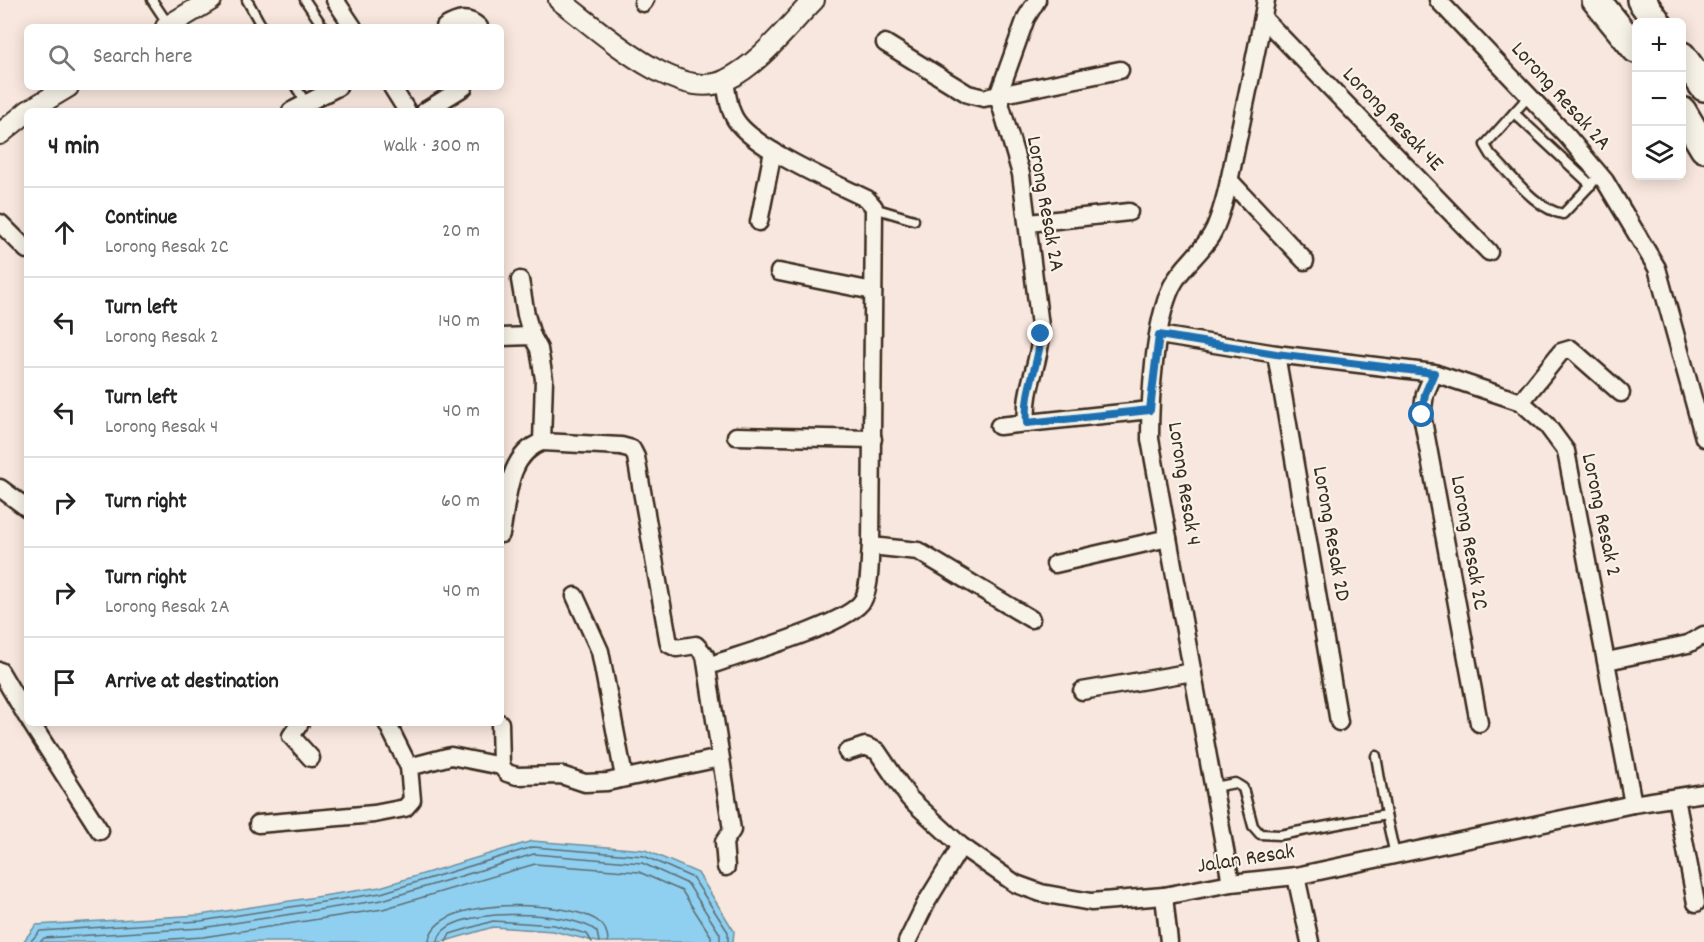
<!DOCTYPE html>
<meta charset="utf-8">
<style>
:root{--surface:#fff;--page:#f6f6f6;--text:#222;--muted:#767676;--line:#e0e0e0}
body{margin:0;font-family:Dekko,sans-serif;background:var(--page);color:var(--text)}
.controls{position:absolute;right:18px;top:18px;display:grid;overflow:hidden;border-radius:9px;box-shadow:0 3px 15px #0003}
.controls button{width:54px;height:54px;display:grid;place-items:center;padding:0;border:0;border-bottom:2px solid var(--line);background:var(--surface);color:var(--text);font:30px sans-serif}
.stop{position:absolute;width:18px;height:18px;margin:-14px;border:4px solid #1f6fb2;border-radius:50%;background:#fff}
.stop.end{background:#1f6fb2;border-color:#fff;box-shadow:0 2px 6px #0008}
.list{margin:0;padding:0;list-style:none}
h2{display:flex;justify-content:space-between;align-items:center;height:78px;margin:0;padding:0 24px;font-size:26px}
h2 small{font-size:20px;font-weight:400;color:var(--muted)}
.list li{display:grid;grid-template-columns:39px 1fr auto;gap:18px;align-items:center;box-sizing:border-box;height:90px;padding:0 24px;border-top:2px solid var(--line)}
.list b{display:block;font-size:22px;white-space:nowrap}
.list p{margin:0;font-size:20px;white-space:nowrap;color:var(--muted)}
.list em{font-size:20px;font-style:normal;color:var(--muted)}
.icon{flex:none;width:33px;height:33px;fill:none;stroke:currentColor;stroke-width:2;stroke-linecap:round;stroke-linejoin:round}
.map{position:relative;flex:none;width:1704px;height:942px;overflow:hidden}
.search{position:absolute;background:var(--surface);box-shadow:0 3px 15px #0003;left:24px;top:24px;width:480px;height:66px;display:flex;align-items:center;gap:15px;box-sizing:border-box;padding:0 21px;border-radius:9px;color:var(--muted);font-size:22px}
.panel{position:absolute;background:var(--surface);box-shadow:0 3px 15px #0003;left:24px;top:108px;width:480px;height:618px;border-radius:9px}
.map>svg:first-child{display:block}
.water{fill:#8fd0f0;stroke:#6d8e9c;stroke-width:1.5}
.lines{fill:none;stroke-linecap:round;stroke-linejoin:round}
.shore{stroke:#5d6c72;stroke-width:1.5}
.service-casing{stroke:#3b2a1e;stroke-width:13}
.minor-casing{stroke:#3b2a1e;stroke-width:21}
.tertiary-casing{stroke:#3b2a1e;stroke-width:24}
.trunk-casing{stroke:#3b2a1e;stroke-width:32}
.service{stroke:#f7f3e8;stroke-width:8}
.minor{stroke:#f7f3e8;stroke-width:16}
.tertiary{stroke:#f7f3e8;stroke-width:20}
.trunk{stroke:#f7f3e8;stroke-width:27}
.route{stroke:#1f6fb2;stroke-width:8}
.labels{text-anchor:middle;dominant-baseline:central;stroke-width:4.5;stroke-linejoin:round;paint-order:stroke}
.street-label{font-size:22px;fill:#3b2a1e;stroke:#f7f3e8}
</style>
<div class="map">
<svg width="1704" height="942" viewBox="0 0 1704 942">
<rect width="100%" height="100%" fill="#f8e7de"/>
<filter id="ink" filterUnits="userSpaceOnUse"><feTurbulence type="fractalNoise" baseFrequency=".0167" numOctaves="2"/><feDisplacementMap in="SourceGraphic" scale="12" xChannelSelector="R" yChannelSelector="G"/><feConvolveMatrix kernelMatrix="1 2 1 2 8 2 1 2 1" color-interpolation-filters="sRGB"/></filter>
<g filter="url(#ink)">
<!-- water -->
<polygon class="water" points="532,841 645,850 698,873 734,931 733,942 597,942 553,931 493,927 442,942 23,942 36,925 200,915 380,887"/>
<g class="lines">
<!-- shore -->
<g class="shore">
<polyline points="30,942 40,931 201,921 381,893 533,847 644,856 693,878 728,932 728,942"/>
<polyline points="40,942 44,938 202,928 382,900 534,854 642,863 688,884 720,934 720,942"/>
<polyline points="126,942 203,937 383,909 535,864 639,872 682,891 711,936 711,942"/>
<path d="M429,942C431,894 571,900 599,922C606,927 608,934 608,942"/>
<path d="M438,942C440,904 576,910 597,932L599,942"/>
<polyline points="446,942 450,934 493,921 554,925 587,934 592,942"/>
</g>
<!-- service casing -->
<g class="service-casing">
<g id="service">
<polyline points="152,0 168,24"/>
<polyline points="247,0 262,27"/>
<polyline points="305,0 323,27"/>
<polyline points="296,87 306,103"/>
<path d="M1529,96L1485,145L1491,155C1511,174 1535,209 1563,214L1600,175"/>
<polyline points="1514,113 1591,185"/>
<polyline points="874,208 914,220"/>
<polyline points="1215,787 1235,783 1243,788 1253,826 1260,834 1280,835 1386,815 1376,756"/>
<polyline points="1386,815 1395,855"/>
</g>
</g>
<!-- minor casing -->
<g class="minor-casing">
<g id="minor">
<polyline points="335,0 353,27"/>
<polyline points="1438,0 1567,136 1605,181 1657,268 1704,438"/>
<polyline points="643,3 645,0"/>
<polyline points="1263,18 1489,252"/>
<path d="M445,27C457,20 468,16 479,27"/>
<polyline points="885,43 968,94 984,98 1120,70"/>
<polyline points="392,87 407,111"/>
<polyline points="291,111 338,87"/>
<polyline points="425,111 464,87"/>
<polyline points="1229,180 1305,261"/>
<polyline points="759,222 773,151"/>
<polyline points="0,223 27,250"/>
<polyline points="1029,223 1129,212"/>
<polyline points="779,272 873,291"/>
<polyline points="1159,335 1276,354 1434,373 1521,402 1546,424 1566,451 1633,804"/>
<polyline points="501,337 532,336"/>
<polyline points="1276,354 1339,722"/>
<polyline points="1434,373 1425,394 1422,415 1479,723"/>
<polyline points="1521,402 1561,352 1571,349 1621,393"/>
<path d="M1027,423C1024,387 1039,367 1041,334L1021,174L998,96L1026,18L1037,0"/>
<polyline points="999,426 1150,410"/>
<polyline points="736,436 873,439"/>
<polyline points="542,442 621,446 632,449 636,457 669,644 677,648 696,645 705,655 732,830 724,842 726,867"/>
<polyline points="0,488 27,508"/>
<path d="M501,534C508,501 506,455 542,442L544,379L539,349L532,336L526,315L520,280"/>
<polyline points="871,546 918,551 1031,619"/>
<polyline points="1055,564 1168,538"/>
<polyline points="575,596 600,651 624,777"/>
<polyline points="1607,661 1688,644 1704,635"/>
<path d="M708,666C738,655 849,625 863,600C871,585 869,562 871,546L874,207L867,199C835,183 749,147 734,117C728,106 727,93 725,81"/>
<polyline points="0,671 27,717"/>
<polyline points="1082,691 1193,672"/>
<polyline points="31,723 100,831"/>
<polyline points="300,723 291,736 311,758"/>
<polyline points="500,723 501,766"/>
<polyline points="847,752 865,746 877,751 909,798 961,846 1016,884 1041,893 1091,902 1164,896 1231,883 1296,876 1633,804 1704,793"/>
<polyline points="409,767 451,756 501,766 507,773 517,776 561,775 585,783 607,782 720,758"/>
<polyline points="1676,798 1696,903"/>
<polyline points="258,824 374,814 405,808 412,800 409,767 387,723"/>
<polyline points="1296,876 1310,942"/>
<path d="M1231,883L1150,439C1150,398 1154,323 1172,286C1183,264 1205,251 1215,228C1227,199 1232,165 1239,134C1248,90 1258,45 1266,0"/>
<polyline points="1164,896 1169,942"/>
<polyline points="907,942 926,903 961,846"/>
</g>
</g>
<!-- tertiary casing -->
<g class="tertiary-casing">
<g id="tertiary">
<path d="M559,0C596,27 678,105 726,80C761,63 788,26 814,0"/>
<polyline points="166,27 211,0"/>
<polyline points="28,111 68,87"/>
<polyline points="0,134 27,112"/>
</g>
</g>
<!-- trunk casing -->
<g class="trunk-casing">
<g id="trunk">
<polyline points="1596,0 1636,49"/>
<polyline points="1641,0 1657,22"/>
<polyline points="1682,56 1704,87"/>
<polyline points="1682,111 1704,148"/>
</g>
</g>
<!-- service -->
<use href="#service" class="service"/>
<!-- minor -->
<use href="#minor" class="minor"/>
<!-- tertiary -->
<use href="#tertiary" class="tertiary"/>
<!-- trunk -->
<use href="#trunk" class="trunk"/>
</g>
</g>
<g class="lines" filter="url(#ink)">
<!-- route -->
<path class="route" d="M1041,334C1039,367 1024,387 1027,423L1150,410L1159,335L1276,354L1434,373L1425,394L1422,415"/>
</g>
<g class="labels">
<!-- street labels -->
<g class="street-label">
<text transform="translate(1560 97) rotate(48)">Lorong Resak 2A</text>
<text transform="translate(1392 120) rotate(46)">Lorong Resak 4E</text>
<text transform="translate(1044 204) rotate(80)">Lorong Resak 2A</text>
<text transform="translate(1183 484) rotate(81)">Lorong Resak 4</text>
<text transform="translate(1600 515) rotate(78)">Lorong Resak 2</text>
<text transform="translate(1330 534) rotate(80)">Lorong Resak 2D</text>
<text transform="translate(1468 543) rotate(80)">Lorong Resak 2C</text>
<text transform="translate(1246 860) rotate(-9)">Jalan Resak</text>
</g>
</g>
</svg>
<div class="controls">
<button>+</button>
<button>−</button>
<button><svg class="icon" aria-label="layers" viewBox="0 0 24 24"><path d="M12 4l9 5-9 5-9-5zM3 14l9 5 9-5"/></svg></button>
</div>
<div class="stop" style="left:1422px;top:415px"></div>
<div class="stop end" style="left:1041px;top:334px"></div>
<div class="search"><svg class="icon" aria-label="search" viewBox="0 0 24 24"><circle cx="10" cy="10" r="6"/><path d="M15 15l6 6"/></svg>Search here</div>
<section class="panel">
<h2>4 min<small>Walk · 300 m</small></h2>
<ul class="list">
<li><svg class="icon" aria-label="ahead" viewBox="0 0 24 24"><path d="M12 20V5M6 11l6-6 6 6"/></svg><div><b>Continue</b><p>Lorong Resak 2C</p></div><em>20 m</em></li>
<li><svg class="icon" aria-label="left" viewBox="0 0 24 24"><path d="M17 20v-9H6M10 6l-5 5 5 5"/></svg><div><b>Turn left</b><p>Lorong Resak 2</p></div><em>140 m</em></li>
<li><svg class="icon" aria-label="left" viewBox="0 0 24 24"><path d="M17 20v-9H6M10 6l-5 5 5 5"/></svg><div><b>Turn left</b><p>Lorong Resak 4</p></div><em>40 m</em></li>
<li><svg class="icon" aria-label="right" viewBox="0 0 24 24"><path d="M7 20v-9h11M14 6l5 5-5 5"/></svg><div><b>Turn right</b></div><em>60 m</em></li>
<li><svg class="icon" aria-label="right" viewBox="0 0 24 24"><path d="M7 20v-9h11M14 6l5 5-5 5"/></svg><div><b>Turn right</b><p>Lorong Resak 2A</p></div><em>40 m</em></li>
<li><svg class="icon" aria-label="arrive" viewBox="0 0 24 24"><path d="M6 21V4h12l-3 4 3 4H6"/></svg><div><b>Arrive at destination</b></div></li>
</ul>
</section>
</div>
